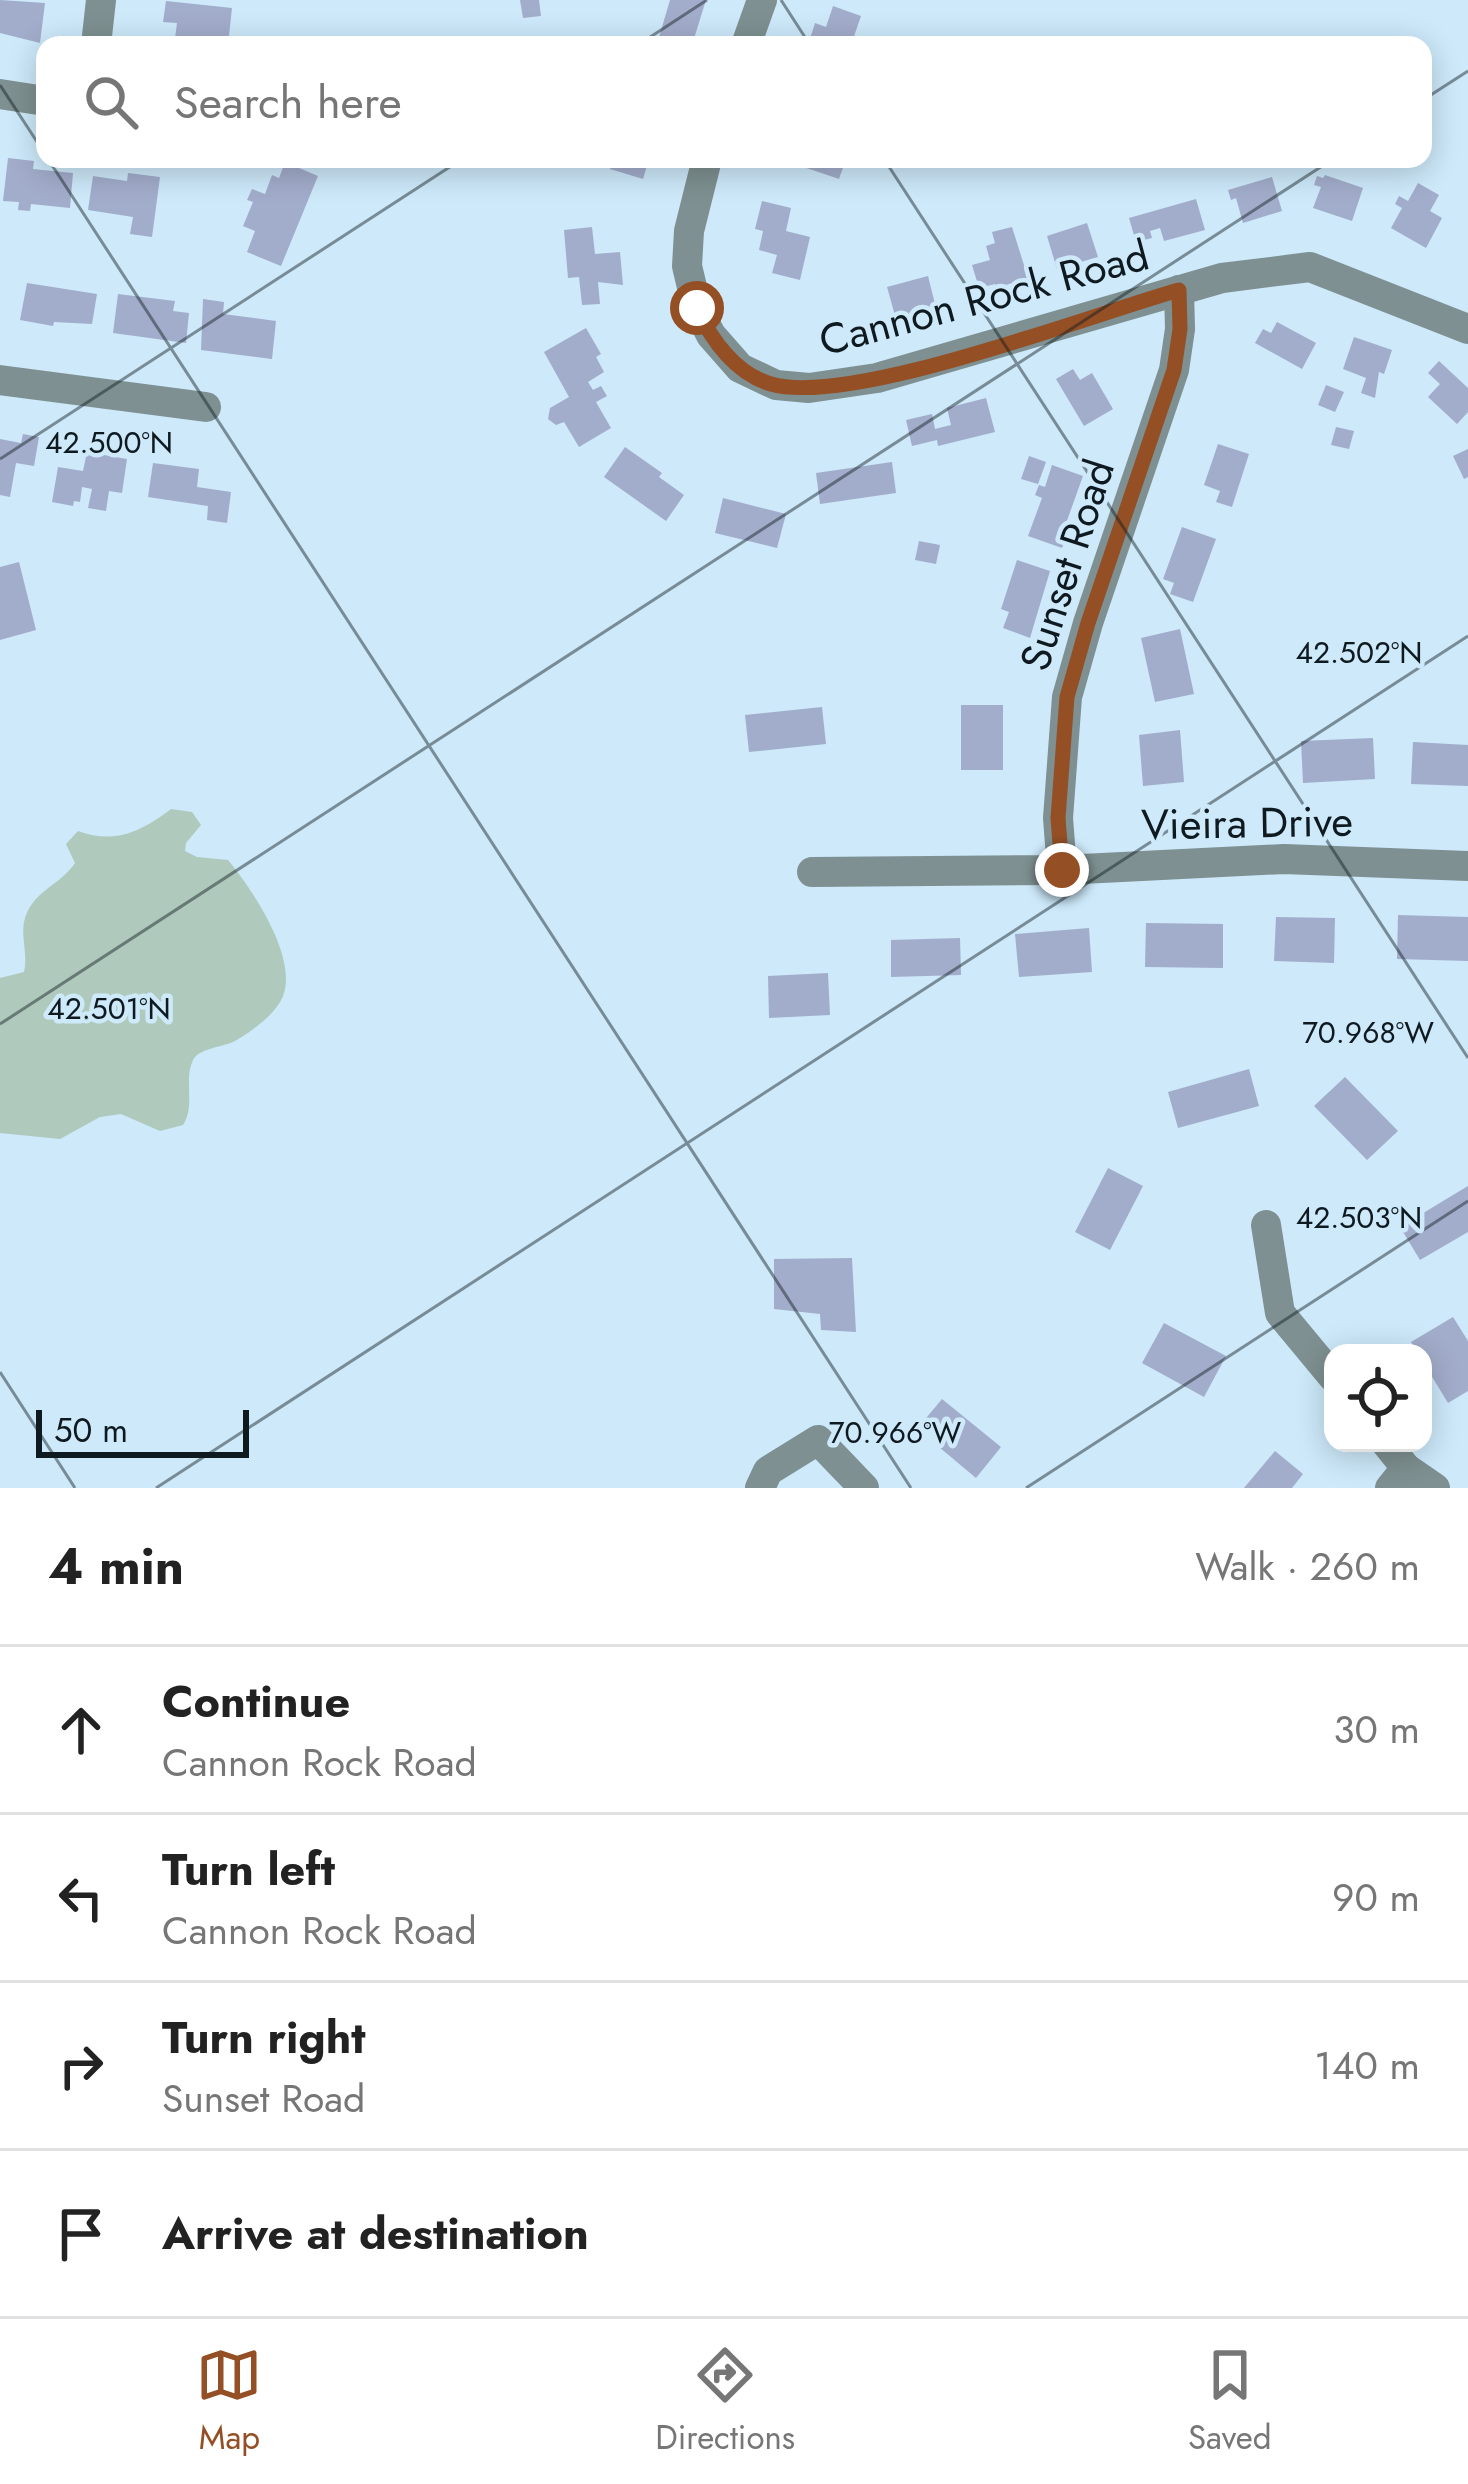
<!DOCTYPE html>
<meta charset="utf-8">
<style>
:root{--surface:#fff;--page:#f6f6f6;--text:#222;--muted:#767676;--line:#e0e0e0;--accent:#944f25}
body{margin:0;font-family:Jost,sans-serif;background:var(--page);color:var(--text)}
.controls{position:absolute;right:36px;bottom:36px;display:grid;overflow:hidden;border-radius:24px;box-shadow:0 6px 30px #0003}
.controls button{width:108px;height:108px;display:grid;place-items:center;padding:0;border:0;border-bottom:3px solid var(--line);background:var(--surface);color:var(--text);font:60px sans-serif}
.scale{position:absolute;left:36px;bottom:30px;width:213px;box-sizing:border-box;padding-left:12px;border:6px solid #0f1a20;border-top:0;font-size:33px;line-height:42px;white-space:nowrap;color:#0f1a20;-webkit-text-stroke:9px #cde9fa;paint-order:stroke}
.stop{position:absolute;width:36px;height:36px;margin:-27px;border:9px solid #944f25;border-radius:50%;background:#fff}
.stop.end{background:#944f25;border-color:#fff;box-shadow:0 3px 12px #0008}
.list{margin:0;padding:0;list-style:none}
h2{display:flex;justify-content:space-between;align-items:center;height:156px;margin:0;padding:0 48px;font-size:51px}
h2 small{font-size:39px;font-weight:400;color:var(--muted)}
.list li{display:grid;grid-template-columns:78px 1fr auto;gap:36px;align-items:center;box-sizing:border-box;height:168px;padding:0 48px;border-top:3px solid var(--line)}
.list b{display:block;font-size:45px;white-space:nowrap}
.list p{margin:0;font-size:39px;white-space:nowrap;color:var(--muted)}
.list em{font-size:39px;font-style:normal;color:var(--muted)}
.icon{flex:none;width:66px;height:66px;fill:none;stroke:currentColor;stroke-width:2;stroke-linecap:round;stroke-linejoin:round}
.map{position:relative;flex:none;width:1468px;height:1488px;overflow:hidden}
.search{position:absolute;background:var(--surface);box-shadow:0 6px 30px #0003;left:36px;right:36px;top:36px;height:132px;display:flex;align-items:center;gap:30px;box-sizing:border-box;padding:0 42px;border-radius:24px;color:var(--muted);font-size:45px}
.sheet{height:828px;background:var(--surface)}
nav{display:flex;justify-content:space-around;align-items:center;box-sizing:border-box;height:168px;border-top:3px solid var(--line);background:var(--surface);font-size:33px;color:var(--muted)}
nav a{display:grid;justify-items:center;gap:6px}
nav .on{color:var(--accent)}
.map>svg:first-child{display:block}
.green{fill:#afc9bc}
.building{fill:#a2adcb}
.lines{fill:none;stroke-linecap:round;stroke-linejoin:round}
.minor{stroke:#7e9091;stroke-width:30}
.route{stroke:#944f25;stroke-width:15}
.ticks{fill:none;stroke:#0f1a20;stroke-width:3;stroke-opacity:0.45}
.labels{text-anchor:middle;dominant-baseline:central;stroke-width:9;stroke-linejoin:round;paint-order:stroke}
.street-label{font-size:42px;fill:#0f1a20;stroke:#cde9fa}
.ticks-label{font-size:30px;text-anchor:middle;fill:#0f1a20;stroke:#cde9fa;stroke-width:9;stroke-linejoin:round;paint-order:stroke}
</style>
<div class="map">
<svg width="1468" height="1488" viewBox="0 0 1468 1488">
<rect width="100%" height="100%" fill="#cde9fa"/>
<!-- green -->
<path class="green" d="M171,809L192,812L201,825L186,843L185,851L197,857L228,860C252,889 298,957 283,996C276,1014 252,1031 235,1041C224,1047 199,1048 193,1060C183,1081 196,1104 183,1125L160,1131L121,1114L100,1117L60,1139L0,1133V978L24,972C28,954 21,938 24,922C31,891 60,886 75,863L66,844L78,831C115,845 142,831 171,809Z"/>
<!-- building -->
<g class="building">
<polygon points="0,0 45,3 40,43 0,33"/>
<polygon points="520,0 539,0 541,16 523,18"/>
<polygon points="670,0 706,0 692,45 657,44"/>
<polygon points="166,1 232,8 228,45 203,45 203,41 175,38 177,23 163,22"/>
<polygon points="833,6 861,16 851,45 808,45 815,23 826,27"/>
<polygon points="8,158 34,161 33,169 73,173 70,208 31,204 30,211 18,210 19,202 3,201"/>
<polygon points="613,159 649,159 643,179 610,169"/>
<polygon points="780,159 846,159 839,179"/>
<polygon points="285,162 318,176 281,266 247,252 255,231 243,226 253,202 247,200 252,189 265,194 272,175 279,178"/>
<polygon points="128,173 160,177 152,237 130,234 133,217 88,210 93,176 127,181"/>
<polygon points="1325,175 1363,188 1352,221 1313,208 1321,187 1314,185 1317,176 1323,178"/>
<polygon points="1272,177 1282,211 1243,223 1236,198 1231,200 1228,190"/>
<polygon points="1418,183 1439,195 1430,211 1442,218 1426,248 1391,228 1402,208 1395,204 1399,196 1408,201"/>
<polygon points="1196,199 1205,230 1164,241 1160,228 1150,231 1152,238 1136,242 1129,218"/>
<polygon points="762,201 791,208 786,231 810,237 800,280 772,273 777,255 759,250 763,231 755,229"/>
<polygon points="1087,223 1098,257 1057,269 1047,236"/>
<polygon points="592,227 595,254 620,252 623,285 598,282 600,304 582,305 579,277 568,278 564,230"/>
<polygon points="1012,227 1028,278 996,288 995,284 979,288 972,265 990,260 986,246 995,243 992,232"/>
<polygon points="928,276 936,308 896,319 887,287"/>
<polygon points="27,283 97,294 92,324 54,322 53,326 20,320"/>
<polygon points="118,294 175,301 173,311 189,313 186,343 113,333"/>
<polygon points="203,299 224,302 223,314 276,321 272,359 201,350"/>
<polygon points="1277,322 1316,343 1302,369 1255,343 1263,329 1271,333"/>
<polygon points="586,328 601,354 596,357 604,372 588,382 593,390 601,386 607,396 596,402 611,428 579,447 564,422 556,425 548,419 550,408 569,397 544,352"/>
<polygon points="1354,337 1392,350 1384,374 1379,372 1375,398 1361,393 1366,378 1343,369"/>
<polygon points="1439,361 1468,388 1468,412 1457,424 1428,397 1440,384 1428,373"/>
<polygon points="1073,369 1080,380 1092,373 1113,409 1084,426 1056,379"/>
<polygon points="1326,385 1344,392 1335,412 1318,405"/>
<polygon points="986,398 995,432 938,446 937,440 912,446 906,420 932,414 935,429 951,425 947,408"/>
<polygon points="1336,427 1354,431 1349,449 1331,445"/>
<polygon points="23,434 39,437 34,466 16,463 10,497 0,495 0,439 21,443"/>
<polygon points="1218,444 1249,454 1232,507 1216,502 1220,491 1204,485"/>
<polygon points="625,447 662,473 659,477 684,495 666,521 604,477"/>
<polygon points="1468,449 1468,477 1464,479 1453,456"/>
<polygon points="87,452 127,459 122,493 109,491 106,511 88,508 92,489 82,487 80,502 74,501 73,506 52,502 58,467 83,471"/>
<polygon points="1029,456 1046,462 1038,484 1021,479"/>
<polygon points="892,462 896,493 820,504 816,473"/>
<polygon points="153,463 199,469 197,487 231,492 227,523 207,520 208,506 148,497"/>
<polygon points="1052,465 1083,476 1064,529 1069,531 1062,548 1028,536 1042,498 1035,495 1039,485 1045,487"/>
<polygon points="723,498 786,514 777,548 715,533"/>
<polygon points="1182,527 1216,539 1193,602 1170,594 1174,583 1163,579"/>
<polygon points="919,541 940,545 936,564 915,560"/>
<polygon points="1017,560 1050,571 1030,638 1003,628 1009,612 1001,609"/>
<polygon points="19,562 36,630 0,640 0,567"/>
<polygon points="1180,629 1194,694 1155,702 1141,638"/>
<rect x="961" y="705" width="42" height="65"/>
<polygon points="822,707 826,744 749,752 745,715"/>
<polygon points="1180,730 1184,782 1143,786 1139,735"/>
<polygon points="1373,738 1375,779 1303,783 1301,741"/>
<polygon points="1413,742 1468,745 1468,786 1411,784"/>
<polygon points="1398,915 1468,917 1468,961 1397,959"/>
<polygon points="1276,917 1335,918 1334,963 1274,961"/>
<polygon points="1146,923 1223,924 1223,968 1145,967"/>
<polygon points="1089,928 1092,972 1019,977 1015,934"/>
<polygon points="960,938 961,975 891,977 891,940"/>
<polygon points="828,973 830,1015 769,1018 768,976"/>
<polygon points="1249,1069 1259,1106 1178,1128 1168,1092"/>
<polygon points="1345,1077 1398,1131 1367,1160 1314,1106"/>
<polygon points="1108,1168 1143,1186 1110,1250 1075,1232"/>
<polygon points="1468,1186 1468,1232 1420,1260 1400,1227"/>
<polygon points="852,1258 856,1332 821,1330 820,1314 774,1309 774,1259"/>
<polygon points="1453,1317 1468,1341 1468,1391 1448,1403 1423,1362 1423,1353 1418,1353 1411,1342"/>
<polygon points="1164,1323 1226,1356 1204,1397 1142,1363"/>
<polygon points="942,1399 1001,1447 976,1478 939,1447 944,1441 922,1423"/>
<polygon points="1275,1451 1303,1474 1292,1488 1244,1488"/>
</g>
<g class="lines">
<!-- minor -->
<g class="minor">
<polyline points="96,45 101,0"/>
<polyline points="746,45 762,0"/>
<polyline points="0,94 45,101"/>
<polyline points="707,159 689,231 687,266 697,308 711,335 740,368 776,385 809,388 877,378 1222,278 1310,267 1468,329"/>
<polyline points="0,380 206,407"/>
<polyline points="1062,870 1058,818 1067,697 1088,623 1174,370 1180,329 1179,290"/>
<polyline points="812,872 1062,870 1284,859 1468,866"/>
<polyline points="1266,1225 1280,1313 1333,1377"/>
<polyline points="1386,1443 1406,1468 1390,1488"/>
<polyline points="1406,1468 1435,1488"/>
<polyline points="760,1488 768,1471 818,1440 864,1488"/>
</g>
</g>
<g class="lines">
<!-- route -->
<path class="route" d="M697,308C711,340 736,374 771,384C850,407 1090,315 1179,290L1180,329L1174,370L1088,623L1067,697L1058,818L1062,870"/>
</g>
<!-- ticks -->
<path class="ticks" d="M781,0L810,45M638,45L707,0M0,85L45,154M1423,100L1468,71M48,159L911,1488M884,159L1468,1058M0,459L462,159M0,1024L1333,159M0,1372L75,1488M156,1488L1468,636M1026,1488L1468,1201"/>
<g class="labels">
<!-- street labels -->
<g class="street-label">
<text transform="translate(984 298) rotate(-15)">Cannon Rock Road</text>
<text transform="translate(1067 565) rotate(-72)">Sunset Road</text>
<text transform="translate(1247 823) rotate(-1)">Vieira Drive</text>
</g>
</g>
<g class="ticks-label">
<text x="109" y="453">42.500°N</text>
<text x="1359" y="663">42.502°N</text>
<text x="109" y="1019">42.501°N</text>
<text x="1368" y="1043">70.968°W</text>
<text x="1359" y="1228">42.503°N</text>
<text x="895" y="1443">70.966°W</text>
</g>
</svg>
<div class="controls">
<button><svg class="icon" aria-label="locate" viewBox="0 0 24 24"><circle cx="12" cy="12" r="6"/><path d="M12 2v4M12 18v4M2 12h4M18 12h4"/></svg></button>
</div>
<div class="scale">50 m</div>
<div class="stop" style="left:697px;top:308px"></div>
<div class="stop end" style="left:1062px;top:870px"></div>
<div class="search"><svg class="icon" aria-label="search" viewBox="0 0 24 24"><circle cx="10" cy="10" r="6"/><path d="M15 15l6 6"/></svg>Search here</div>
</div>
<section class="sheet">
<h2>4 min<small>Walk · 260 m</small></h2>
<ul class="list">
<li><svg class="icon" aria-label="ahead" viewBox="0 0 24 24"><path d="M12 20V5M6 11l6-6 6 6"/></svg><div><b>Continue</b><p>Cannon Rock Road</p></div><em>30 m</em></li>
<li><svg class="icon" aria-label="left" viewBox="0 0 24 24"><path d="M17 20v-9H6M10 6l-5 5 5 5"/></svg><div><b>Turn left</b><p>Cannon Rock Road</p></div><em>90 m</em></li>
<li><svg class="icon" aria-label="right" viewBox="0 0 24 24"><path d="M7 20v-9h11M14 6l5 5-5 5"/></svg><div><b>Turn right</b><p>Sunset Road</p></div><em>140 m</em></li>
<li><svg class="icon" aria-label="arrive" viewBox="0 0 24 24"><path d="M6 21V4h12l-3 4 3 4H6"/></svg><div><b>Arrive at destination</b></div></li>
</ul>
</section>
<nav>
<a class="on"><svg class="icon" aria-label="map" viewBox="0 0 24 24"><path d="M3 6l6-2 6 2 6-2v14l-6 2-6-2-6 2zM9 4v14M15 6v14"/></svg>Map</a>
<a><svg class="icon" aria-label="directions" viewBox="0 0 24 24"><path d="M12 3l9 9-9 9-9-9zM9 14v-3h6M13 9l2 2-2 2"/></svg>Directions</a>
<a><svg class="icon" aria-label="saved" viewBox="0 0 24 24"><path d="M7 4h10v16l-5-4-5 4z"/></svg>Saved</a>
</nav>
